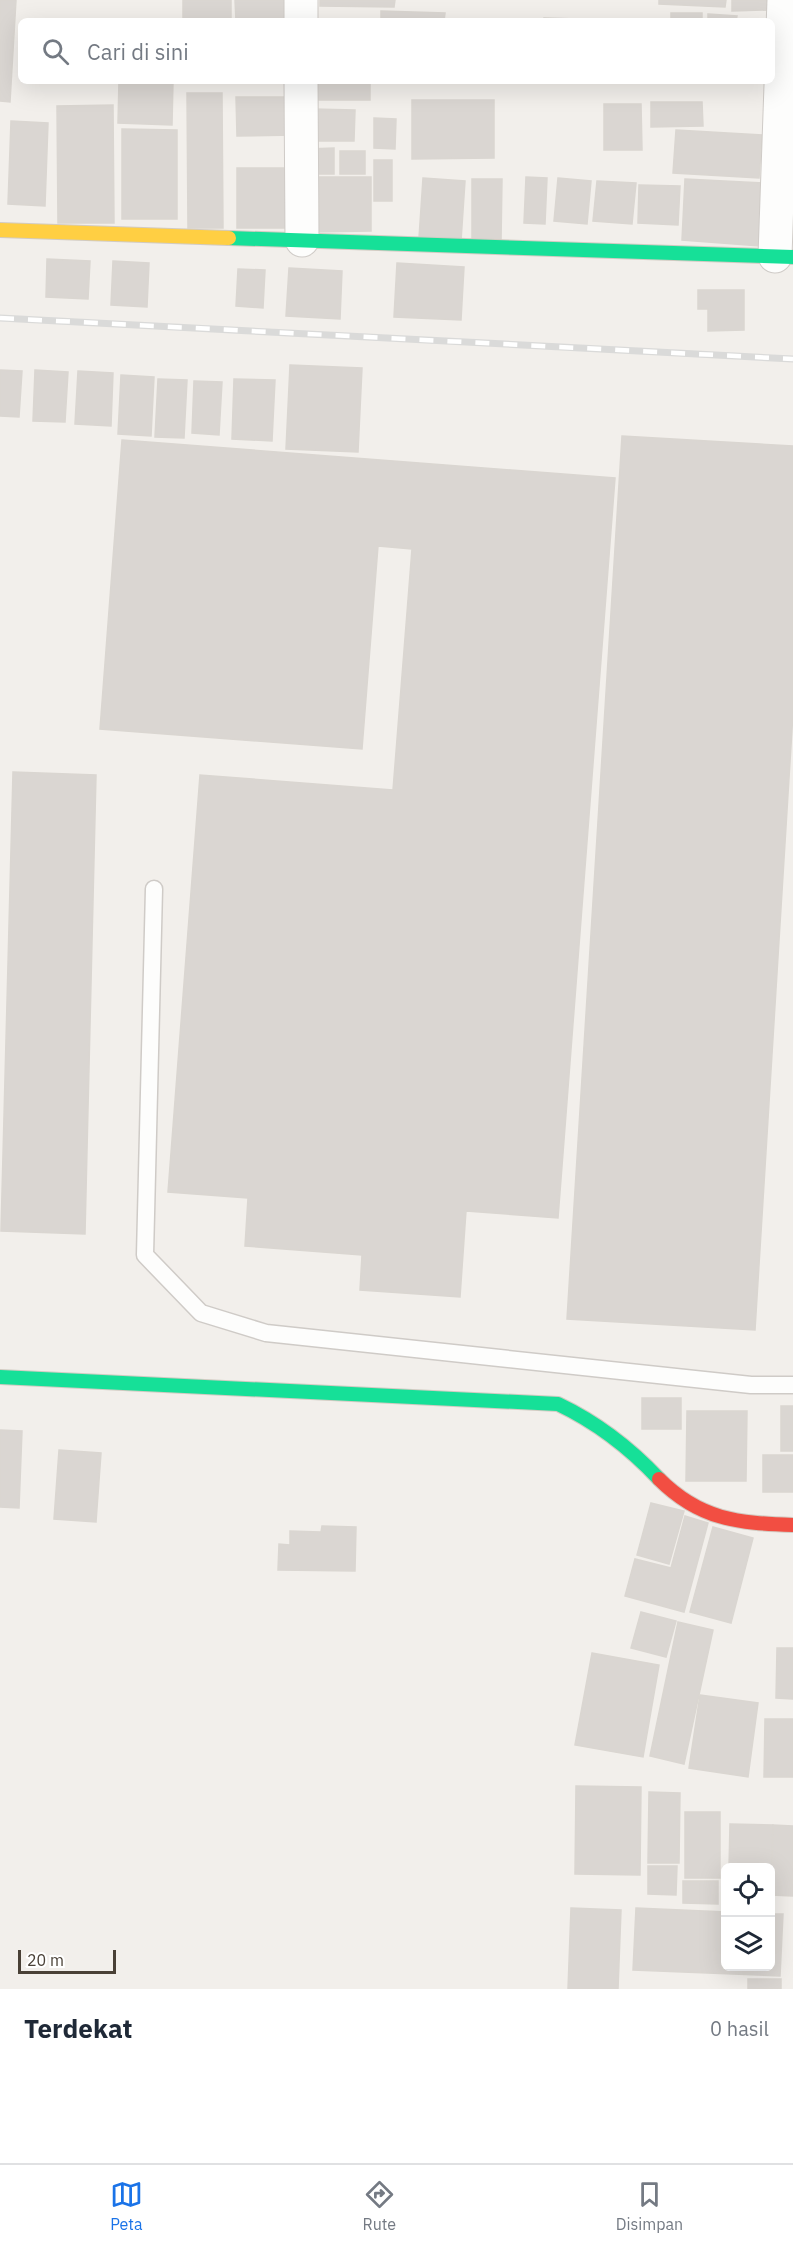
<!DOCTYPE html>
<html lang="id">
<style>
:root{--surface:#fff;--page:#f2f2f3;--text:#1f2937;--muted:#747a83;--line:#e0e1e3;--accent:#1a73e8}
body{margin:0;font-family:"IBM Plex Sans",sans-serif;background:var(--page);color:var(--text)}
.controls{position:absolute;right:18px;bottom:18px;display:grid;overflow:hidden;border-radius:9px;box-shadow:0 6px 24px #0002}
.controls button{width:54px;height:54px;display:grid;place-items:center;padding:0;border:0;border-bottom:2px solid var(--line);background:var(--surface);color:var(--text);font:30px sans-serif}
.scale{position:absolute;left:18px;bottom:15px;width:98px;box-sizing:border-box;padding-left:6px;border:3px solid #494036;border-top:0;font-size:16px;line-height:21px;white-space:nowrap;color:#494036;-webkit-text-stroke:4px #fff;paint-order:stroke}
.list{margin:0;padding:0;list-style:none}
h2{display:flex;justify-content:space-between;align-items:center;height:78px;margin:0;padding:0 24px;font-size:26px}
h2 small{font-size:20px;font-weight:400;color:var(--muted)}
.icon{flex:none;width:33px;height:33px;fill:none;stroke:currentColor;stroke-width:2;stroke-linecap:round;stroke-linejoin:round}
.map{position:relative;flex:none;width:793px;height:1989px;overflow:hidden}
.search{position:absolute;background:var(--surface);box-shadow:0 6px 24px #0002;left:18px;right:18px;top:18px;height:66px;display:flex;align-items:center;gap:15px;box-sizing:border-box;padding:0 21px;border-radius:9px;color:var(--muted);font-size:22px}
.sheet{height:174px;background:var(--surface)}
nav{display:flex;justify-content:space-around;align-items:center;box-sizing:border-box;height:84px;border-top:2px solid var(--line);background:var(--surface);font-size:16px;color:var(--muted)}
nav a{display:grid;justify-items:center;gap:3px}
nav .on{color:var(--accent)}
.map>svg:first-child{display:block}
.building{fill:#dad6d2;stroke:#dad6d1;stroke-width:1.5}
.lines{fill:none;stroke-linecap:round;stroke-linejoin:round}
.lane-casing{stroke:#cfcbc7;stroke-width:19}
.street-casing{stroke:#cfcbc7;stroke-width:35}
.fast-casing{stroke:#d2cbc2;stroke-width:16}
.slow-casing{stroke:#d2cbc2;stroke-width:16}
.jam-casing{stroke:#d2cbc2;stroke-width:16}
.lane{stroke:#fdfdfc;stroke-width:16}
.street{stroke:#fdfdfc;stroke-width:33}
.fast{stroke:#16e098;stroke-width:14}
.slow{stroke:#ffcf43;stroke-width:14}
.jam{stroke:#f24e42;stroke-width:14}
.rail-casing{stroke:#dadad9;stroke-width:7}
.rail{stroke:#fff;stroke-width:4.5;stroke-dasharray:14;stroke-linecap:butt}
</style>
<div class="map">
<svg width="793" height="1989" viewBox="0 0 793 1989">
<rect width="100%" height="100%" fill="#f2efeb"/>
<!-- building -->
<g class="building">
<polygon points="0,0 16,0 10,102 0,101"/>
<rect x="183" y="0" width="48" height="21"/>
<polygon points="235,0 286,0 287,21 236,21"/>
<polygon points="320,0 395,0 394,7 320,6"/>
<polygon points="659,0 726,0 725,7 659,4"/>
<polygon points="732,0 768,0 768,10 732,11"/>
<polygon points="381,11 445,13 444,21 381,21"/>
<rect x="671" y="13" width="31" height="8"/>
<polygon points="708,14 737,16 736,21 708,21"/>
<polygon points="544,18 577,19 577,21 544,21"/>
<polygon points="119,81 173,81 172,125 118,123"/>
<rect x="316" y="81" width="54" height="19"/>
<polygon points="187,93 222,93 223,228 188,228"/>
<polygon points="236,97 293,97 294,135 237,136"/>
<polygon points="412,100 494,100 494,158 412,159"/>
<polygon points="651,102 702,102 703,126 651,127"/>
<polygon points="604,104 641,104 642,150 604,150"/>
<polygon points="113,105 114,223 58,223 57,106"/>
<polygon points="313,109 355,110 354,141 313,141"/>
<polygon points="374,118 396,119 395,149 374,148"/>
<polygon points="11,121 48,123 45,206 8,204"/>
<polygon points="122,129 177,130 177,219 122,219"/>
<polygon points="676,130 762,135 759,178 673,173"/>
<polygon points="334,148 334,174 308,174 308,149"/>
<rect x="340" y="151" width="25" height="23"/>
<rect x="374" y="160" width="18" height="41"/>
<rect x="237" y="168" width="51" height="60"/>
<polygon points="308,177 371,177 371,231 309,232"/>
<polygon points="526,177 547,178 545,224 524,223"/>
<polygon points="423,178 465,181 461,241 419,238"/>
<polygon points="558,178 591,181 587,224 554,221"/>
<polygon points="472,179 502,179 501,242 472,242"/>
<polygon points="685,179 763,183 760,246 682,240"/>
<polygon points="597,181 636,183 632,224 593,221"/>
<polygon points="639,185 680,186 678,225 638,223"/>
<polygon points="47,259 90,261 88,299 46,297"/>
<polygon points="113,261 149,263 147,307 111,305"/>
<polygon points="397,263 464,267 461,320 394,317"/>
<polygon points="289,268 342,271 340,319 286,316"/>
<polygon points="238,269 265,270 263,308 236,306"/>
<polygon points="698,290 744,290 744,330 708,331 708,309 698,309"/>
<polygon points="290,365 362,368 358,452 286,449"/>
<polygon points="0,370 22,371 19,417 0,416"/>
<polygon points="35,370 68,372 65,422 33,421"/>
<polygon points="78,371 113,373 111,426 75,424"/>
<polygon points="121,375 154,377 151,436 118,434"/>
<polygon points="158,379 187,380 184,438 155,437"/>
<polygon points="234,379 275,380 272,441 232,439"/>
<polygon points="194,381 222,382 219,435 192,433"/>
<polygon points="622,436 793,446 793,713 755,1330 567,1319"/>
<polygon points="122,440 615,478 558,1218 466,1211 460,1297 360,1290 362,1255 245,1246 248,1198 168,1192 200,775 393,790 412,549 378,546 362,749 100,729"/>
<polygon points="13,772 96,775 85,1234 1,1231"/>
<rect x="642" y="1398" width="39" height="31"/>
<rect x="781" y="1406" width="12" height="45"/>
<polygon points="687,1411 747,1411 746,1481 686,1481"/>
<polygon points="0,1430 22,1431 19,1508 0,1507"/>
<polygon points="59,1450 101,1453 96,1522 54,1519"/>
<rect x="763" y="1455" width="30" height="37"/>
<polygon points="651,1503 684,1511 669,1564 637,1555"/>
<polygon points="685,1516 708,1523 684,1612 625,1596 635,1559 671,1568"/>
<polygon points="322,1526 356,1527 355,1571 278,1570 279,1544 290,1545 290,1531 321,1532"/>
<polygon points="713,1527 753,1538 731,1623 690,1612"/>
<polygon points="641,1612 676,1621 666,1657 631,1648"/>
<polygon points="678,1622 713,1630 684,1764 650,1756"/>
<polygon points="777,1648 793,1648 793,1699 776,1698"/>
<polygon points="592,1653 659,1665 643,1757 575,1745"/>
<polygon points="700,1695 758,1703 748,1777 689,1768"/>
<polygon points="765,1719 793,1719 793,1777 764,1777"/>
<polygon points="576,1786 641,1787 640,1875 575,1874"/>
<polygon points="649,1792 680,1793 679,1863 648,1863"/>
<rect x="685" y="1812" width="35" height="66"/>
<polygon points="730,1824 773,1825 772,1884 770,1868 729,1868"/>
<polygon points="773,1825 793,1826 793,1896 771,1895"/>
<polygon points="648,1866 677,1866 676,1895 648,1894"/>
<polygon points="683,1881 718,1881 718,1904 683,1903"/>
<polygon points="571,1908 621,1910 618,1989 568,1989"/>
<polygon points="636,1908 726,1912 726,1966 770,1966 770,1914 783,1914 780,1976 633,1970"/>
<rect x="748" y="1979" width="33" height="10"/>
</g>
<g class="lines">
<!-- lane casing -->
<g class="lane-casing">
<polyline id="lane" points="154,889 145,1255 201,1313 266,1333 751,1385 793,1385"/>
</g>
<!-- street casing -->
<g class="street-casing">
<g id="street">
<polyline points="301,0 301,21"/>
<polyline points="301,81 302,240"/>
<polyline points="775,256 784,0"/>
</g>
</g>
<!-- fast casing -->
<g class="fast-casing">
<g id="fast">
<polyline points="229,238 793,257"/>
<path d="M0,1377L558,1404C598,1423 629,1447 659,1479"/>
</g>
</g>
<!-- slow casing -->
<g class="slow-casing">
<polyline id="slow" points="0,230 229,238"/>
</g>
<!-- jam casing -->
<g class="jam-casing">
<path id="jam" d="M659,1479C700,1520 738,1523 793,1525"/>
</g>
<!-- lane -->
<use href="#lane" class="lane"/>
<!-- street -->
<use href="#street" class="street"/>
<!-- fast -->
<use href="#fast" class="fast"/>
<!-- slow -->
<use href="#slow" class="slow"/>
<!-- jam -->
<use href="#jam" class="jam"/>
<!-- rail casing -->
<g class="rail-casing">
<polyline id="rail" points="0,318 793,359"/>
</g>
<!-- rail -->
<use href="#rail" class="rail"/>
</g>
</svg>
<div class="controls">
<button><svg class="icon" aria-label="locate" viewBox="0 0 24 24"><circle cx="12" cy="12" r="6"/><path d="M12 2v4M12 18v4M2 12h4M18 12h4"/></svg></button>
<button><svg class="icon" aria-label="layers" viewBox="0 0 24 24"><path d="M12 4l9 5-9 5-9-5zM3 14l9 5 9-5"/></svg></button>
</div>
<div class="scale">20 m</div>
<div class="search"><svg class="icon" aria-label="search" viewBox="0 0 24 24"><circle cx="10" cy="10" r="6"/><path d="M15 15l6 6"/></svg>Cari di sini</div>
</div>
<section class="sheet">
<h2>Terdekat<small>0 hasil</small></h2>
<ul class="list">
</ul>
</section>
<nav>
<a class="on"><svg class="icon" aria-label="map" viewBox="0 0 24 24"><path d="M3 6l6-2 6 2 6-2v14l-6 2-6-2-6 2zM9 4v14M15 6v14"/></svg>Peta</a>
<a><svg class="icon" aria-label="directions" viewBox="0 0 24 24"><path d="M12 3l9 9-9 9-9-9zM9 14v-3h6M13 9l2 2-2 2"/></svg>Rute</a>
<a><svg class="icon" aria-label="saved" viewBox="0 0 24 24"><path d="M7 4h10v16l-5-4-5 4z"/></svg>Disimpan</a>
</nav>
